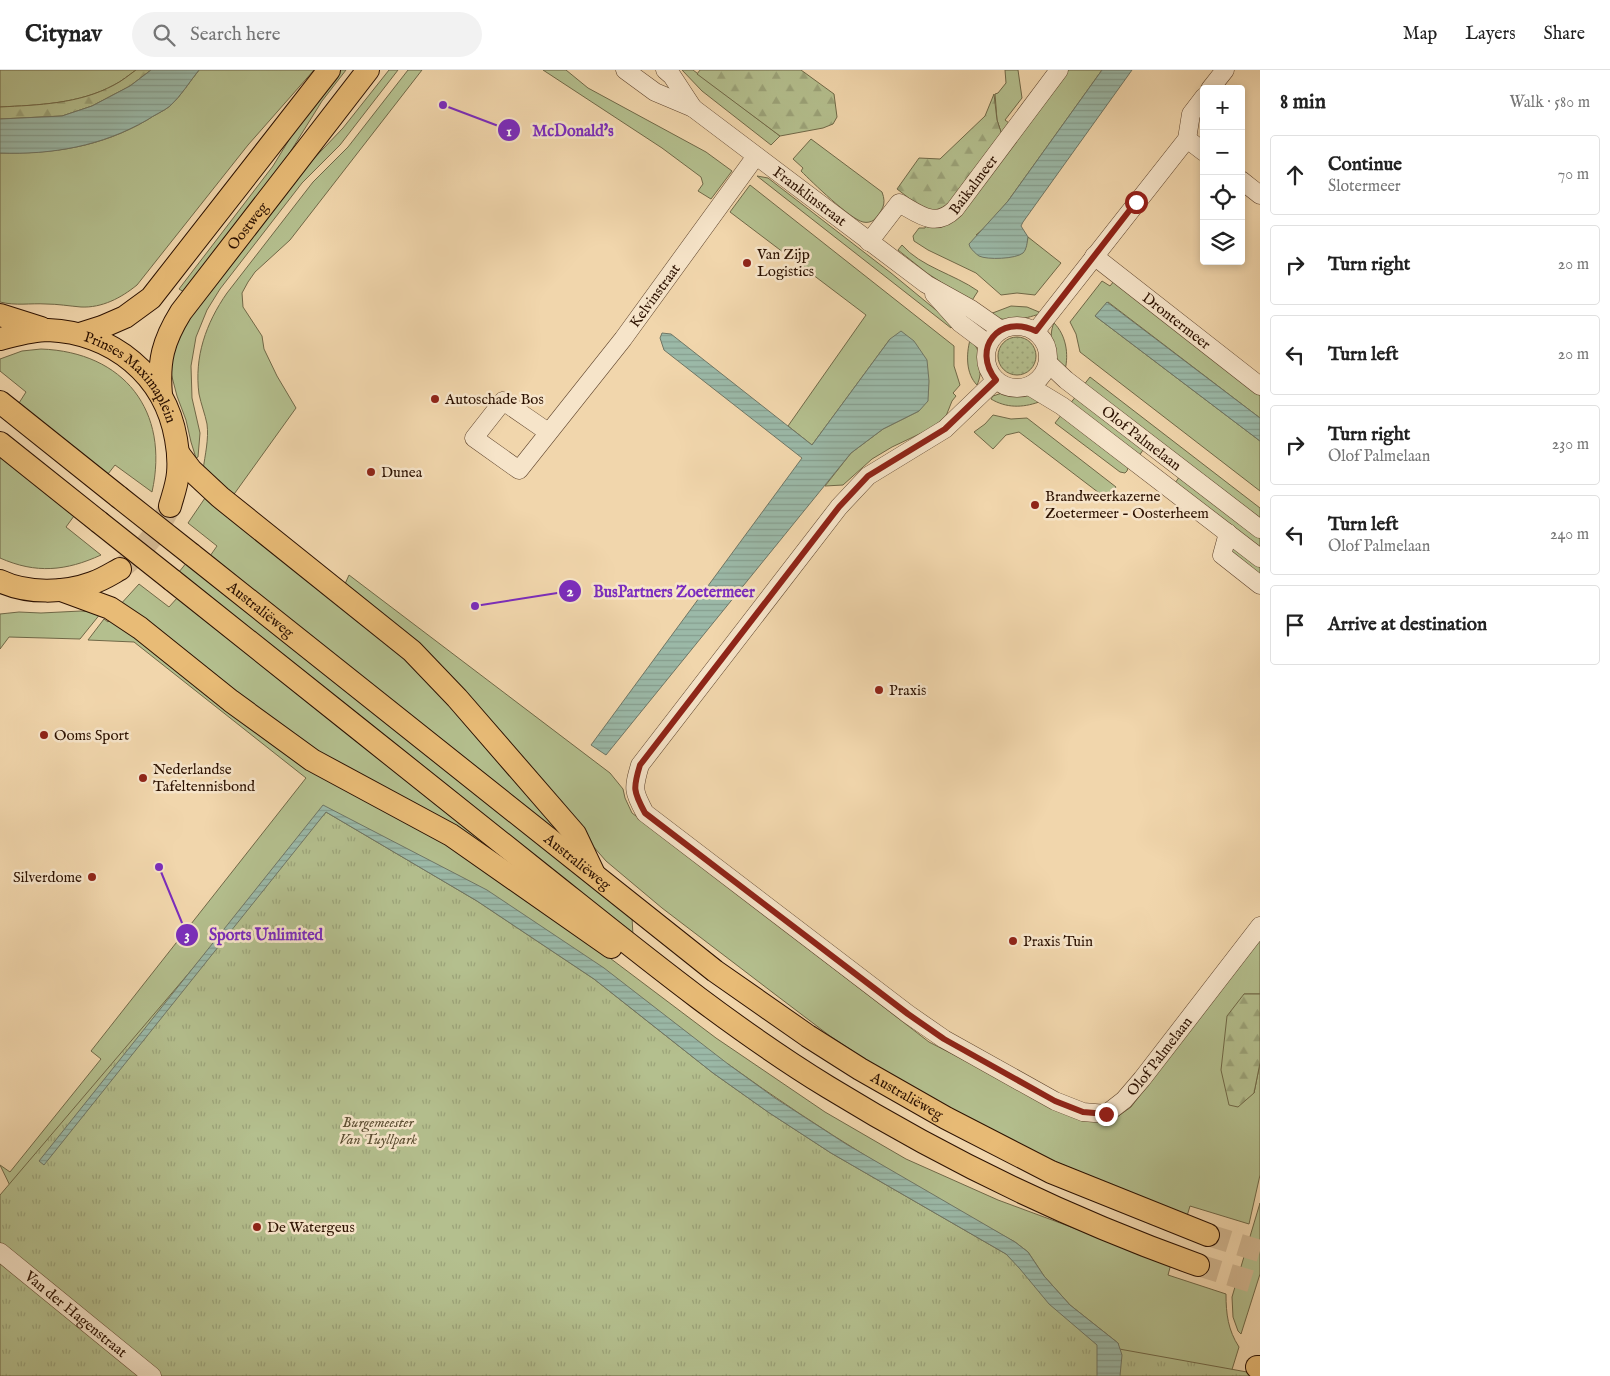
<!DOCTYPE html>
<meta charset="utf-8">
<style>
:root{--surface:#fff;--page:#f2f2f2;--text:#222;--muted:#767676;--line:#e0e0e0}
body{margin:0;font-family:"IM FELL English",serif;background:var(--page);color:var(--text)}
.controls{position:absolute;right:15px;top:15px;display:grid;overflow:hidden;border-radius:5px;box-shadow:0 2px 8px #0003}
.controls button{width:45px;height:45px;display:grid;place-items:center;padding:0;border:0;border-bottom:1px solid var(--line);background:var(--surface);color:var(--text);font:25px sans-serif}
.stop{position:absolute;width:15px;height:15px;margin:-11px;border:4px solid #8f2418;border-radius:50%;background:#fff}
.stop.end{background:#8f2418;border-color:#fff;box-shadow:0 1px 5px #0008}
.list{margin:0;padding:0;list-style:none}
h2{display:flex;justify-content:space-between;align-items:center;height:65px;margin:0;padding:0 20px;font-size:21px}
h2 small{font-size:16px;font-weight:400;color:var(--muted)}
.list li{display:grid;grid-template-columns:32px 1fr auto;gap:15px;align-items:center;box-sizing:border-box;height:80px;margin:0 10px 10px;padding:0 10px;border:1px solid var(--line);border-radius:5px}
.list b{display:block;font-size:19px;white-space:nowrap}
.list p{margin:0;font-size:16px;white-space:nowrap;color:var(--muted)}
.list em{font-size:16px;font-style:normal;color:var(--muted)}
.icon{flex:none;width:28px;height:28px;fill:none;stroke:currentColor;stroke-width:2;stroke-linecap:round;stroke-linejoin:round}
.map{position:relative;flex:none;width:1260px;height:1306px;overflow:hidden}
header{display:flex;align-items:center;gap:30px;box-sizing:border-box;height:70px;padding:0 25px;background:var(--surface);border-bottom:1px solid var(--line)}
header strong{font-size:24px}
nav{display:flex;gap:28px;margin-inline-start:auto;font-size:18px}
.search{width:350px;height:45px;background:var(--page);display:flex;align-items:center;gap:12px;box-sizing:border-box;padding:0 18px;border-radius:28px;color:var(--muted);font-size:19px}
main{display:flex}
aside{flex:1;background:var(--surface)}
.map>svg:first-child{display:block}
.grass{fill:#b4bf8e;stroke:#706847}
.forest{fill:url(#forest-firs);stroke:#706847}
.park{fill:url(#park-tufts);stroke:#706847}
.garden{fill:url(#garden-dots);stroke:#706847}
.water{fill:url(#water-rules);stroke:#6f7665}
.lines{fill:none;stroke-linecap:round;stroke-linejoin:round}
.major-tunnel{stroke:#d3b892;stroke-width:22;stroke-dasharray:22 11;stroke-linecap:butt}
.minor-casing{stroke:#5d422b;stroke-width:19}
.major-casing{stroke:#2c1100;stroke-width:24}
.minor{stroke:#f6e4c9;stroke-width:18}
.major{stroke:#e8bb76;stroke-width:22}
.major-bridge-casing{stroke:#2c1100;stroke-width:24;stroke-linecap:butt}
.major-bridge{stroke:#e8bb76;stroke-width:22}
.route{stroke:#8f2418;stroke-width:6}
.poi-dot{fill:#8f2418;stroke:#f6e4c9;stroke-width:2}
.labels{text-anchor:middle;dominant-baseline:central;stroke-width:5;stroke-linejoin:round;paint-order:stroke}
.street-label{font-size:15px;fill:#2c1100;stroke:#f6e4c9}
.poi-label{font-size:15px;fill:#2c1100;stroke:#f6e4c9;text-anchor:start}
.park-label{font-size:15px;font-style:italic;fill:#5c4e32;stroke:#f6e4c9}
.leader{fill:none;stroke:#7b2cbf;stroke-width:2}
.callout-dot{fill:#7b2cbf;stroke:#f6e4c9;stroke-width:2}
.mark-label{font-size:15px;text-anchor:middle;font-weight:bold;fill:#fff}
.callout-label{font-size:16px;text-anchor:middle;font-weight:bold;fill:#7b2cbf;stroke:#f6e4c9;stroke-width:5;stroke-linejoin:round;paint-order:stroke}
</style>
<header>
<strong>Citynav</strong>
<div class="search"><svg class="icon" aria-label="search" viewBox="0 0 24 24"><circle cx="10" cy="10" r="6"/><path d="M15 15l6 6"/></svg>Search here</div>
<nav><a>Map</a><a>Layers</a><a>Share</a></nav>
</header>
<main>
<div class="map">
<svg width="1260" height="1306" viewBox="0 0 1260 1306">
<defs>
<pattern id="forest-firs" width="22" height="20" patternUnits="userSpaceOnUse" patternTransform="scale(1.25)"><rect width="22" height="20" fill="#b4bf8e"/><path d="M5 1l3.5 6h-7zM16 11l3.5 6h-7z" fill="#9ba379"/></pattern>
<pattern id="park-tufts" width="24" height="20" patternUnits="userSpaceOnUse" patternTransform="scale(1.25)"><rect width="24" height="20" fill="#b4bf8e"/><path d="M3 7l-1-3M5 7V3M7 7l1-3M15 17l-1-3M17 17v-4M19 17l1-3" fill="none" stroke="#9ba379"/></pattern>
<pattern id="garden-dots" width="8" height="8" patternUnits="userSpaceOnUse" patternTransform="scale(1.25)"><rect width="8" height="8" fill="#b4bf8e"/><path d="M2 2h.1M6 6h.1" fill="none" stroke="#9ba379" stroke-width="1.8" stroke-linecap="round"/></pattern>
<pattern id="water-rules" width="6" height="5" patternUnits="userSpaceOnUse" patternTransform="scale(1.25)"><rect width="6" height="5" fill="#9bb9a8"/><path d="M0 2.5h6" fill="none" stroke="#869e8f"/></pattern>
</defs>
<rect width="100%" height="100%" fill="#f1d6ac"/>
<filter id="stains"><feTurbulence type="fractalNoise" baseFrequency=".004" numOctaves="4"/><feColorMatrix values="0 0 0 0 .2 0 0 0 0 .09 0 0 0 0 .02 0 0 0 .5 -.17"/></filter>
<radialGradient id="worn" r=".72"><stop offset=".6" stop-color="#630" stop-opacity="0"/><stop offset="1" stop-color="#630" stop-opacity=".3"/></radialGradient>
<!-- grass -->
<g class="grass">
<path d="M0,0H136C129,5 122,11 114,15C79,34 38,35 0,37Z"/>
<path d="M199,0H314L248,75L137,215C121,228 102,238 81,237C69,236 58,234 46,234C30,233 16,236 0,232V83C53,84 101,77 147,50C154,45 164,41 170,36C181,26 190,11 199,0Z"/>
<polygon points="337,0 346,0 322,31 279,100 184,222 179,219 273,96 300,52"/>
<polygon points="389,0 398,0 340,75 302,113 220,219 207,240 196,267 191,296 192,328 200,363 198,387 196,388 191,372 186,350 177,326 171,303 171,294 181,258 302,101 343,58"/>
<path d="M408,0H422L290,170L255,202L248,212L242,223L243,237L262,266L264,279L277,306L296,338L232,427L203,400C205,385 209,369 207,354C205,344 201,334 199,324C194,287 206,253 227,223L313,112L348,77Z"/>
<polygon points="543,0 566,0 588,18 706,82 732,101 711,129 698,121 703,114 701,107 662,78"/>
<polygon points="682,0 693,0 780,66 771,75 702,21"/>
<polygon points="1005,0 1018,0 1022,28 1005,50 1013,56 1003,68 997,50 995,24 998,23 1006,13"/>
<polygon points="1067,0 1102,0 1008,131 990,153 976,165 1025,180 1028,167 1061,193 1035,225 1017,223 1001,225 976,203 928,180 914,171 913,166 919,158 925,158 927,154"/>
<path d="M811,69L882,122C887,135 882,140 874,150C871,152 867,153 863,152C850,149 812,112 801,101L803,98L793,89Z"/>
<polygon points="757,106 768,108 891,203 953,254 951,258"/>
<polygon points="750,115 954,276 954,296 960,315 953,323 956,326 952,331 946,346 932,358 892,377 872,389 843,415 825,416 851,383 883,359 919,341 890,269 812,375 788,356 866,245 730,142"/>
<path d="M902,175C921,197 954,204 978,221L971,232L927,203L898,180Z"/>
<polygon points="1102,211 1110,216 1114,211 1260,324 1260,348 1108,232 1095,246 1260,371 1260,421 1080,282 1076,264 1070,252"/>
<path d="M1011,236L1027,237L1039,242V244C1025,249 1003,254 990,244Z"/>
<path d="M1054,253C1066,265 1069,284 1065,300C1054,289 1047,268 1054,253Z"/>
<path d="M970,270C982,278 983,303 977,315C966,304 966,285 970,270Z"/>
<path d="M41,279C124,282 170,341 152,422L115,395L108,404L19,333L26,322L0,301V289L22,281Z"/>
<polygon points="1090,307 1260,438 1260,453 1083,316"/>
<path d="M1002,323C1013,325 1024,323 1036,325L1039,332C1022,338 1006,338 991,329L993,326Z"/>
<polygon points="1077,325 1143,380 1139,386 1069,335"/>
<polygon points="1062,344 1129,395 1127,401 1125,403 1120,402 1055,353"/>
<polygon points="993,345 1011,349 1027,348 1116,417 1107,429 1019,362 1006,365 993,379 974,362 985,354"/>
<path d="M0,384L74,446L66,457L101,485C66,501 36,504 0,488Z"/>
<polygon points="1180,406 1260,464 1260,482 1175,413"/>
<polygon points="205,428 430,609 569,772 210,486 217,476 188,453"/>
<polygon points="1229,473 1260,495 1260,508 1232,482"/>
<polygon points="187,492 632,847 633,866 179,502"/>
<polygon points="349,505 610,703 623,719 625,728 632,743 929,972 1053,1036 1084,1050 1110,1052 1131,1037 1260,868 1260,924 1244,924 1254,1023 1260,993 1260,1105 1249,1154 1190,1136 1187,1146 1042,1086 892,1007 830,966 772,922 662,838 606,791 566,745 345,514"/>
<polygon points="139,514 169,537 178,527 510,791 324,691 119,536"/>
<polygon points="81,541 101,543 80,569 9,567 0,579 0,544 19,542 41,543"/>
<path d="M113,547L521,821L716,968L825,1042L906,1089L998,1130L1171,1194L1168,1205L1226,1224C1226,1244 1228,1260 1239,1277L1230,1306H1120L1118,1273L1070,1235L1044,1206L1028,1182L1015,1172C916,1118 819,1060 728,994L15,1126L0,1095L10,1102L101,989L91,981L306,708L134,572L88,570L104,549L108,552Z"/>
<polygon points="1260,1133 1260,1204 1241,1264 1238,1261 1233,1247 1232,1227"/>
</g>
<!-- forest -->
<g class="forest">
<path d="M136,0H151L130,16L92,36L62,46L0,49V37C38,35 79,34 114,15C122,11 129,5 136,0Z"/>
<polygon points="700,0 801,0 834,24 837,47 833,54 823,58 780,66 697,4"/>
<polygon points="994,24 997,50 1003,68 940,144 918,135 897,119 919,88 940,89 985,46"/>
<polygon points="1244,924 1260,924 1260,993 1254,1023 1238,1037 1229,1035 1221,1000 1227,946"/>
</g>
<!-- park -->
<polygon class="park" points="326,742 477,831 594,909 713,1003 768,1042 831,1083 1006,1184 1097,1275 1247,1302 1257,1306 0,1306 0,1125"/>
<!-- garden -->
<circle class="garden" cx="1017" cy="286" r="19"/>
<!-- water -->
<g class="water">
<path d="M151,0H199C190,11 181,26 170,36C164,41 154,45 147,50C102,76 52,85 0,83V49L62,46L92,36L130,16Z"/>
<path d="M1102,0H1132L1023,152L1021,156L1028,167C1027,172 1027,179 1023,183C1016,189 987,190 979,186C976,184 972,180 970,177L969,174L1008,131Z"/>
<polygon points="1107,232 1260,348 1260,371 1095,246"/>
<polygon points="901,261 914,271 927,290 929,311 928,331 919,341 883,359 851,383 606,685 591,675 802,388 664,280 660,268 662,263 671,264 812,375 890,269"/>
<polygon points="323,735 487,820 604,898 728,994 775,1028 846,1074 1015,1172 1028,1182 1044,1206 1070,1235 1118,1273 1122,1285 1120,1306 1097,1306 1097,1275 1049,1234 1020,1199 1006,1184 831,1083 768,1042 713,1003 594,909 477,831 326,742 44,1095 39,1091"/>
</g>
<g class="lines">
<!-- major-tunnel -->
<g class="major-tunnel">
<path d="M120,499C146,478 155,466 170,436"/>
<polyline points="1208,1165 1260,1181"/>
<polyline points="1198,1195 1260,1214"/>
</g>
<!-- minor casing -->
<g class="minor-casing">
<g id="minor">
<path id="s1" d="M625,0L655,22L693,38L926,214L971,239L1001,260"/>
<polyline points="665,0 672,6 693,38"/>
<polyline points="1210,19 1225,0"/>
<polyline points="1187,69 1204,82"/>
<polyline points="1241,110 1260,125"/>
<path id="s2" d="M869,172L899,133C919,144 935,159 955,139L1059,0"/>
<path id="s3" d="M1094,186L1260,316"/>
<polyline points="934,224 960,253 988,274"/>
<circle cx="1017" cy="287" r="31"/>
<polyline points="1036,261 1187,69 1191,44 1204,27"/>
<path id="s4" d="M1048,293L1066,310L1260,459"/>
<path id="s5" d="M996,310L945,359L868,406L839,437L640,695C633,719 633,721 645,743L908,944L944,969L1055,1031L1083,1042L1106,1044L1124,1030L1142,1009L1260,856"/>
<polyline points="1029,316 1062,336 1260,488"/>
<path id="s6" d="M548,362L503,331L474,368L519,400L623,269L756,86"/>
<polyline points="1228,463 1222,485 1260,515"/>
<path id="s7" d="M0,1182L152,1306"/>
</g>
</g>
<!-- major casing -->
<g class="major-casing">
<g id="major">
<polyline points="0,245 41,258"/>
<polyline points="80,264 102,257 125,247 151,228 329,0"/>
<path id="s8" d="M0,269C16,265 32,260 48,260C113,263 165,305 176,369C178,380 179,392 178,403C177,415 173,425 170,436"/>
<path id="s9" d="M161,325C158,291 163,271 181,242L368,0"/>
<polyline points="0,332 119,427"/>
<polyline points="0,373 99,452"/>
<polyline points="178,383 191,400 220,427 412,581 457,628 575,764 593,802"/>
<path id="s10" d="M191,484L715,901L808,966L860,999L946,1048L1051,1102L1208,1165"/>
<path d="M172,510C295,608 419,707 542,805C635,879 727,955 828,1017C945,1089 1069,1149 1198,1195"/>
<path d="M0,511C27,524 65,523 92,513C102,510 111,504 120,499"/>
<polyline points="61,520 110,538 140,558 231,631 312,690 451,765 611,877"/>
<polyline points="1257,1297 1260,1297"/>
</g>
</g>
<!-- minor -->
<use href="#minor" class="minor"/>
<!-- major -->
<use href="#major" class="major"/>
<!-- major-bridge casing -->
<g class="major-bridge-casing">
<g id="major-bridge">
<polyline points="119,427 191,484"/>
<polyline points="99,452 172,510"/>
</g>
</g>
<!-- major-bridge -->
<use href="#major-bridge" class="major-bridge"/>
</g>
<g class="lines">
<!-- route -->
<path class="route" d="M1106,1044L1083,1042L1055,1031L944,969L908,944L645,743C633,721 633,718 640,695L839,437L868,406L945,359L996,310C971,279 999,243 1036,261L1136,132"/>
</g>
<!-- markers -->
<g class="poi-dot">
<circle cx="747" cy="193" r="5"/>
<circle cx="435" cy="329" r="5"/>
<circle cx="371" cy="402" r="5"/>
<circle cx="1035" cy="435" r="5"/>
<circle cx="879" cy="620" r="5"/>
<circle cx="44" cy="665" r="5"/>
<circle cx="143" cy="708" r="5"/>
<circle cx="92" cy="807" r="5"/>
<circle cx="1013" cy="871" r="5"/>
<circle cx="257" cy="1157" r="5"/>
</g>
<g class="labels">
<!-- street labels -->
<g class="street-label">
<text stroke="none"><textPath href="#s2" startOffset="142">Baikalmeer</textPath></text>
<text stroke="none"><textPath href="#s1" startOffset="225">Franklinstraat</textPath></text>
<text stroke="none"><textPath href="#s9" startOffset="196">Oostweg</textPath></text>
<text stroke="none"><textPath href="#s6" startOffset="378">Kelvinstraat</textPath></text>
<text stroke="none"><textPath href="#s3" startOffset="105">Drontermeer</textPath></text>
<text stroke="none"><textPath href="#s8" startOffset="150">Prinses Maximaplein</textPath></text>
<text stroke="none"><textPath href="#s4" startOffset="120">Olof Palmelaan</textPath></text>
<text stroke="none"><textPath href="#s10" startOffset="89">Australiëweg</textPath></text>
<text stroke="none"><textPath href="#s10" startOffset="494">Australiëweg</textPath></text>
<text stroke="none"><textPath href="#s5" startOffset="1214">Olof Palmelaan</textPath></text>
<text stroke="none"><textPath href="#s10" startOffset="899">Australiëweg</textPath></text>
<text stroke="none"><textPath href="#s7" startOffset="98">Van der Hagenstraat</textPath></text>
</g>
<!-- poi labels -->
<g class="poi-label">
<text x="757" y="184">Van Zijp<tspan x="757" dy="17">Logistics</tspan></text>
<text x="445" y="329">Autoschade Bos</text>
<text x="381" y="402">Dunea</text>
<text x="1045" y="426">Brandweerkazerne<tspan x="1045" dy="17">Zoetermeer - Oosterheem</tspan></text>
<text x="889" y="620">Praxis</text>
<text x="54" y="665">Ooms Sport</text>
<text x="153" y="699">Nederlandse<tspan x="153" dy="17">Tafeltennisbond</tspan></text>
<text x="82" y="807" text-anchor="end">Silverdome</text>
<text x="1023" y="871">Praxis Tuin</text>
<text x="267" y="1157">De Watergeus</text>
</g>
<!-- park labels -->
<g class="park-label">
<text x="378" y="1052">Burgemeester<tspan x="378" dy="17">Van Tuyllpark</tspan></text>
</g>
</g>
<!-- callouts -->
<path class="leader" d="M443 35L509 60M475 536L570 521M159 797L187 865"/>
<g class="callout-dot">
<circle cx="443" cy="35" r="5"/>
<circle cx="475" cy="536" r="5"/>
<circle cx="159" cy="797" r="5"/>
<circle cx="509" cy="60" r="12"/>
<circle cx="570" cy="521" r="12"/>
<circle cx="187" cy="865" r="12"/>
</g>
<g class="mark-label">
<text x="509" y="66">1</text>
<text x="570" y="526">2</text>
<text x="187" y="870">3</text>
</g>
<g class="callout-label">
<text x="573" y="66">McDonald's</text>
<text x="674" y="527">BusPartners Zoetermeer</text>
<text x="266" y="870">Sports Unlimited</text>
</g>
<rect width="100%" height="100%" filter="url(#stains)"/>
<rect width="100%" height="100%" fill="url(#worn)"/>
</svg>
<div class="controls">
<button>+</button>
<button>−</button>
<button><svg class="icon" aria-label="locate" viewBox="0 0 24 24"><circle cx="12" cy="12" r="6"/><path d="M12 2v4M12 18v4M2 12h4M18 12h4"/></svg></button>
<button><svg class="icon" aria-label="layers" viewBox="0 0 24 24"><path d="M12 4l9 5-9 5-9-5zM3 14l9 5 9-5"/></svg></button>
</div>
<div class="stop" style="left:1136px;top:132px"></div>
<div class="stop end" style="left:1106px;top:1044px"></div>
</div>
<aside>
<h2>8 min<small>Walk · 580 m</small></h2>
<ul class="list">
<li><svg class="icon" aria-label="ahead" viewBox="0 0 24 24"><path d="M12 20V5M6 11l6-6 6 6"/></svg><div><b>Continue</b><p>Slotermeer</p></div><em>70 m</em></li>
<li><svg class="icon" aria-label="right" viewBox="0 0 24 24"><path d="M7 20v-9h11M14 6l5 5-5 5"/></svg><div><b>Turn right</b></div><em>20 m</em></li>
<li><svg class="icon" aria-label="left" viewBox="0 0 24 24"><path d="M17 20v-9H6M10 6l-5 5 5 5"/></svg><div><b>Turn left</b></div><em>20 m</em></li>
<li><svg class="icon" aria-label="right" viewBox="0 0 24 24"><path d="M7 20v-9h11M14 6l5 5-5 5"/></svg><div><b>Turn right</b><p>Olof Palmelaan</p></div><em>230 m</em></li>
<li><svg class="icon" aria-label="left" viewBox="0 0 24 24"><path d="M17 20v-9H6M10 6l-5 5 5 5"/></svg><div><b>Turn left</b><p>Olof Palmelaan</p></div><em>240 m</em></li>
<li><svg class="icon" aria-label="arrive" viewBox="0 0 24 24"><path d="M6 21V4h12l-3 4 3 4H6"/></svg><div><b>Arrive at destination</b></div></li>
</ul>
</aside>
</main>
